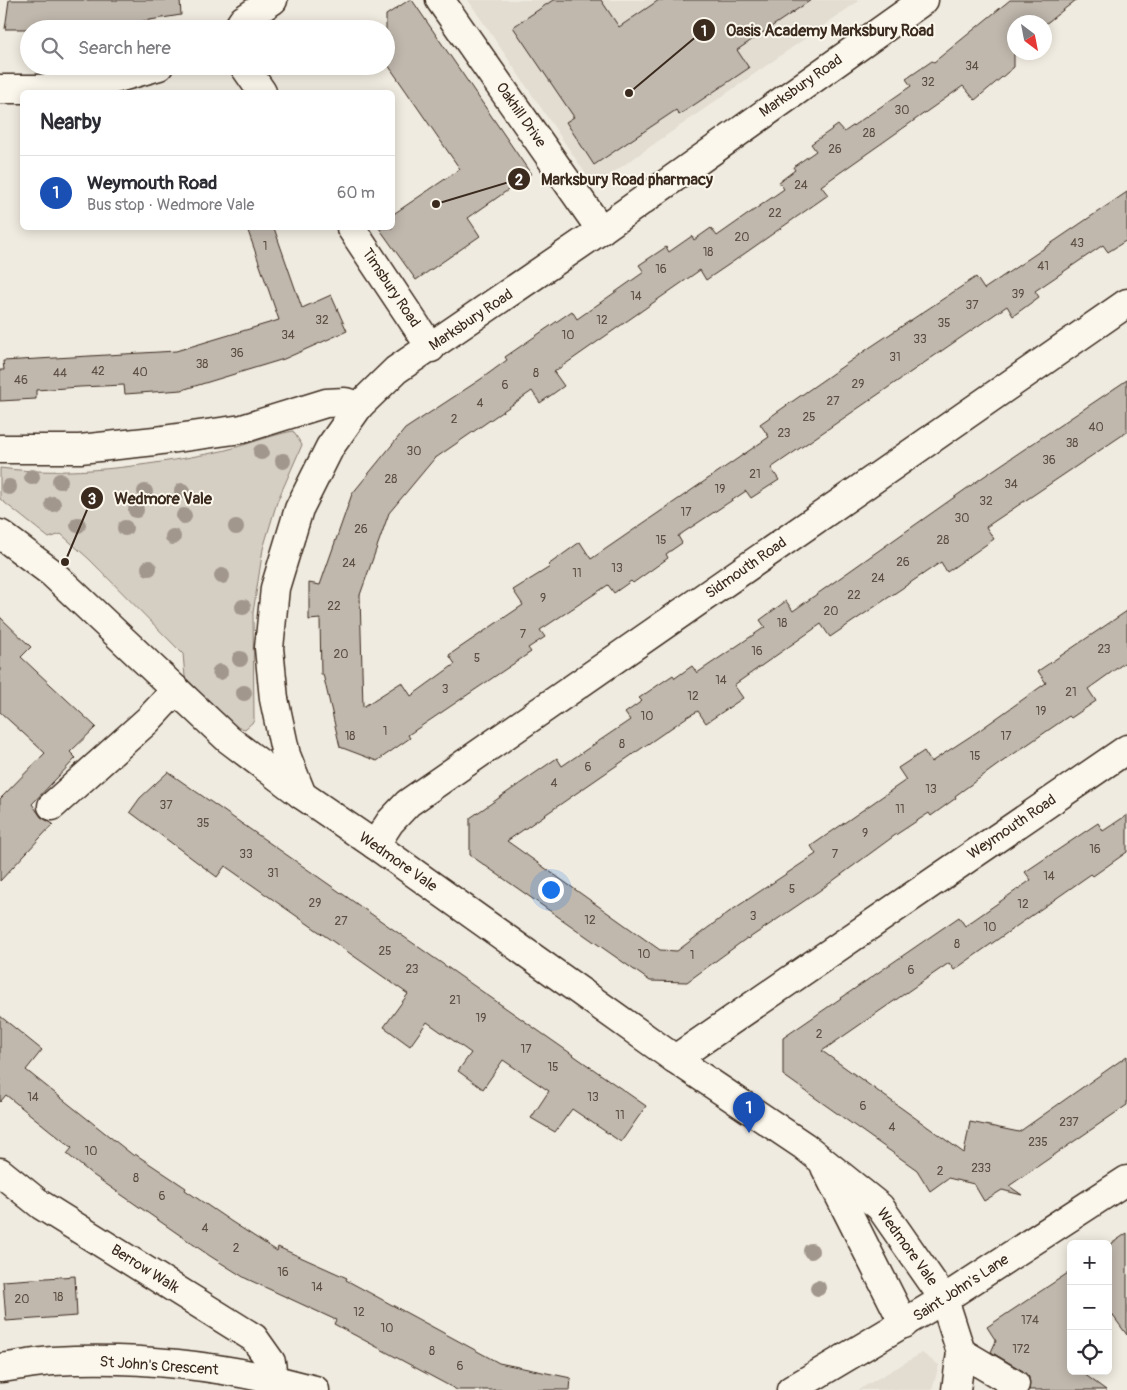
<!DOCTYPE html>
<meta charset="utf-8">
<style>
:root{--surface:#fff;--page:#f2f2f3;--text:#2b2b33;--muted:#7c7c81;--line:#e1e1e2;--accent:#ea580c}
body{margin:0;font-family:Pangolin,sans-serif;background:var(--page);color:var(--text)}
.controls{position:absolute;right:15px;bottom:15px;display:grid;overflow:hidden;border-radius:8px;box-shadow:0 2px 12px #0003}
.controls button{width:45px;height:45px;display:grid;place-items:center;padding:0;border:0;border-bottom:1px solid var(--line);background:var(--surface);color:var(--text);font:25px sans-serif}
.compass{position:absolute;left:1007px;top:15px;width:45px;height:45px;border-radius:50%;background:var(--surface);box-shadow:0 2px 12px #0003;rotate:148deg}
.you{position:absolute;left:550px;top:889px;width:18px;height:18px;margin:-12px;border:4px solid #fff;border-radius:50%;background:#1a73e8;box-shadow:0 0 0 8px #1a73e833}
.badge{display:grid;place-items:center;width:32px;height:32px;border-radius:50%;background:var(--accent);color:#fff;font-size:16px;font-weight:700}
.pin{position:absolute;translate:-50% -41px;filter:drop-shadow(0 1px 2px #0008)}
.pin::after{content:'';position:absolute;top:26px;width:18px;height:15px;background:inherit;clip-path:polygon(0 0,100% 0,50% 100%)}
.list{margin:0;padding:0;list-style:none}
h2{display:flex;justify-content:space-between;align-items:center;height:65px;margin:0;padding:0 20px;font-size:21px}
h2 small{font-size:16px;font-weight:400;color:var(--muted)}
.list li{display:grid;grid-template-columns:32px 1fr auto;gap:15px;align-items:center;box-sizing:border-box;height:75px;padding:0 20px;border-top:1px solid var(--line)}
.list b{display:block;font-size:19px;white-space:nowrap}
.list p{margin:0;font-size:16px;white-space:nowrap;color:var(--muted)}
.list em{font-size:16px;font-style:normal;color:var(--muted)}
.icon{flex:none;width:28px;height:28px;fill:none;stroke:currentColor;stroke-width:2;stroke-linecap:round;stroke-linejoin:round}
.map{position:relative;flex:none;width:1127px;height:1390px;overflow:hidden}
.search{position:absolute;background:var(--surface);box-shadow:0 2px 12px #0003;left:20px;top:20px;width:375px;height:55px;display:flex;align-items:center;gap:12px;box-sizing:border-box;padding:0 18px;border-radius:28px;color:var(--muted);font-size:19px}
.panel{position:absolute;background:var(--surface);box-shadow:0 2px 12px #0003;left:20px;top:90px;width:375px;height:140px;border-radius:8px}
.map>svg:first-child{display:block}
.built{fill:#e2dcd1}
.green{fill:#d5cec3;stroke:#887c70}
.building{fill:#c0b8ad;stroke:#3b2a1e}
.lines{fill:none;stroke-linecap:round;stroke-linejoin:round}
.minor-casing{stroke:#3b2a1e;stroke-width:31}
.major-casing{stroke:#3b2a1e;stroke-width:31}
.minor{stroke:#fbf7ec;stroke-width:28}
.major{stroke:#fbf7ec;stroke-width:28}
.tree{fill:#a2978c}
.labels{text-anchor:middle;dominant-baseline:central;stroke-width:4;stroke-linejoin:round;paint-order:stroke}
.number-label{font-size:12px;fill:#5c4e42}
.street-label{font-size:15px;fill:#3b2a1e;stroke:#fbf7ec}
.leader{fill:none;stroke:#3b2a1e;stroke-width:2}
.callout-dot{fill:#3b2a1e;stroke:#fbf7ec;stroke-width:2}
.mark-label{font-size:15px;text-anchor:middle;font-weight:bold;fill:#fff}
.callout-label{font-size:16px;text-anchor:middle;font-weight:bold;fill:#3b2a1e;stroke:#fbf7ec;stroke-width:4;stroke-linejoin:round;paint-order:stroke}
</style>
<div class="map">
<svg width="1127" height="1390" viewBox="0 0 1127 1390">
<rect width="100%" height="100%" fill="#f0ebe0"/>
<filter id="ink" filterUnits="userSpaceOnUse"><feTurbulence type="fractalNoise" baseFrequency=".02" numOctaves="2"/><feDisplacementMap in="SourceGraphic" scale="10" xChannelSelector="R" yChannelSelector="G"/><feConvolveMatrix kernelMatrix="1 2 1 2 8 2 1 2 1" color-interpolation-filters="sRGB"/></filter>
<g filter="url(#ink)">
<!-- built -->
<g class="built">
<polygon points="468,0 860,0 594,186"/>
<polygon points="922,1353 939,1365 932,1390 858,1390"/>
</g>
<!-- green -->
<path class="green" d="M293,431L302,445L277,502L263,549L253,613L254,721L245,729L232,726L185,677L183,654L89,559L61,534L49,538L0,499V468C67,477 147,466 212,453C240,448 266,436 293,431Z"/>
<!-- building -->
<g class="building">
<polygon points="9,0 180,0 181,15 94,29 5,29"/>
<polygon points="409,0 412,0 531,174 468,218 480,236 416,280 379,228 392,228 392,215 460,169 386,62 386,15"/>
<polygon points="553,0 601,0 619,27 659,0 811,0 737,50 749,68 679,115 676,110 594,165 566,122 574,117 513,27"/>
<polygon points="1010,0 1076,0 1044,25 1044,22 1014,22 1014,67 975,100 963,86 821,186 828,195 734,261 706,280 700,270 554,372 564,386 540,403 532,391 434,459 389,513 360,595 363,707 402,682 411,696 455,664 449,655 523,605 513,590 550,567 548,565 580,542 591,559 769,437 760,424 869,348 976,277 984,289 1127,192 1127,240 1108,252 1103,245 1035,291 1039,297 1013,316 1007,306 771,468 779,480 751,498 746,491 678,536 682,543 666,554 668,558 633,583 631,581 614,593 608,585 540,630 545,637 528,648 531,652 408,735 410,738 377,761 340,747 323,674 321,674 320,619 309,620 309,583 320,585 352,494 405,429 481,379 507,360 505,357 572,311 577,319 644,272 639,265 666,247 669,252 692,236 694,240 711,228 717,236 784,189 779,182 795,170 793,167 816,151 811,144 838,125 844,132 911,86 906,79 932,61 934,62"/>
<polygon points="247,228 274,228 302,308 331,295 347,331 284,359 182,390 125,394 124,385 80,387 36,390 36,399 0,401 0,370 4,370 3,361 176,351 279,320"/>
<polygon points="1127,380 1127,432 986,527 994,539 947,572 941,562 830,637 821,624 734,685 743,698 706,723 698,711 687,717 507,841 660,950 677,951 729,912 816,854 811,846 906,780 898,768 924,751 931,762 977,732 1046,683 1038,671 1127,611 1127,661 1088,689 1096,701 1071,718 1069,716 999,764 955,796 956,798 931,816 929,813 894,836 819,891 748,939 747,938 687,982 650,981 470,855 470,818 557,758 562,766 630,720 625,713 642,701 639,698 673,675 675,678 692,666 697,673 765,627 760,620 786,601 793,611 983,477"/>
<polygon points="0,617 31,647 21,657 96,727 70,752 76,758 32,804 41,817 53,824 0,881 0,799 45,753 0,712"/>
<polygon points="168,772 646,1106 621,1142 572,1109 555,1132 531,1118 549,1091 503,1060 483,1089 458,1071 471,1053 427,1022 410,1046 384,1027 408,994 225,866 217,877 130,812 140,798"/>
<polygon points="1127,815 1127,852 1093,876 1091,874 954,970 949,963 822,1051 964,1153 970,1122 1019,1132 1127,1056 1127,1105 1009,1186 1022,1195 1002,1190 984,1201 974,1184 948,1178 930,1191 917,1170 783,1075 783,1038 959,917 965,926 1031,880 1025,872 1098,823 1103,831"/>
<polygon points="0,1016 42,1050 26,1070 134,1156 135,1154 186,1188 185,1190 232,1222 277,1251 278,1247 347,1278 346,1280 499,1363 571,1378 570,1390 457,1390 334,1324 336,1320 245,1278 210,1256 93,1175 67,1154 72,1148 6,1095 0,1102"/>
<polygon points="1127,1233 1127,1335 1108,1309 1108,1246"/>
<polygon points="1071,1271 1071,1371 1080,1371 1106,1390 1029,1390 1029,1377 1023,1371 991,1352 996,1341 987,1327"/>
<polygon points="75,1276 77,1316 6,1321 3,1281"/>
</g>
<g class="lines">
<!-- minor casing -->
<g class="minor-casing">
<g id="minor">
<polyline points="440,0 601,230"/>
<polyline points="237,29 243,20 273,0"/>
<polyline points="244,66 262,92"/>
<polyline points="0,89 37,89 93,85 159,66"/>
<polyline points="351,228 431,348"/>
<polyline points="0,449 80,449 155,441 242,429 326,403 345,402 359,406"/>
<polyline points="0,534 52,573 228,739 302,795 375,845 675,1059 804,1146 880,1207 944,1299 961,1352 956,1390"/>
<polyline points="302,795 286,755 274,699 269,648 275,588 299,509 330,447 359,406 396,370 601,230 924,0"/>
<polyline points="52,806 148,720 176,690"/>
<polyline points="375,845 390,822 408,803 1127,303"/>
<polyline points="675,1059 1127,749"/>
<polyline points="825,1167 904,1324"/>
<polyline points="0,1172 41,1205 254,1338 271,1362 273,1378"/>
<polyline points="961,1352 1015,1384"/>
<path d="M0,1368C18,1366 36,1362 53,1361C141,1356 231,1367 315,1390"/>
</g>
</g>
<!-- major casing -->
<g class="major-casing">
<polyline id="major" points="791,1390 944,1299 1127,1180"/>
</g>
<!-- minor -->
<use href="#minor" class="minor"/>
<!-- major -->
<use href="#major" class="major"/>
</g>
<!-- trees -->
<g class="tree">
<circle cx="261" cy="452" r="8"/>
<circle cx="283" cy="461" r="8"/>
<circle cx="32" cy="477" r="8"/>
<circle cx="60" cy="481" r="8"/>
<circle cx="9" cy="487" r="8"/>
<circle cx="182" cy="491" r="8"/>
<circle cx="145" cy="492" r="8"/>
<circle cx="53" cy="504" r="8"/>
<circle cx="136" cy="510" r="8"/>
<circle cx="184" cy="516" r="8"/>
<circle cx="78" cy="525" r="8"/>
<circle cx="236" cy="527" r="8"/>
<circle cx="125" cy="528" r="8"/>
<circle cx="173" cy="537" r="8"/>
<circle cx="149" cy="568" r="8"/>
<circle cx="222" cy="576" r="8"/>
<circle cx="243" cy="607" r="8"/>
<circle cx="240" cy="659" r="8"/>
<circle cx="220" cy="672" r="8"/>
<circle cx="244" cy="693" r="8"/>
<circle cx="811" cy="1251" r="8"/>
<circle cx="818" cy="1288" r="8"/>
</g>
</g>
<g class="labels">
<!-- number labels -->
<g class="number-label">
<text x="972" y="66">34</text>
<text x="928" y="82">32</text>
<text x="902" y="110">30</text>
<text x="869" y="133">28</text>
<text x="835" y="149">26</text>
<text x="801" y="185">24</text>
<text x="775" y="213">22</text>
<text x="742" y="237">20</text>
<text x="1077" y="243">43</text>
<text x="265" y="246">1</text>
<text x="708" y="252">18</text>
<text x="1043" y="266">41</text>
<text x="661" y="269">16</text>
<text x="1018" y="294">39</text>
<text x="636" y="296">14</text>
<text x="972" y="305">37</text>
<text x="322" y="320">32</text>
<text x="602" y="320">12</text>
<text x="944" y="323">35</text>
<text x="288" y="335">34</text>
<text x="568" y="335">10</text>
<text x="920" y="339">33</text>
<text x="237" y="353">36</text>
<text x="895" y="357">31</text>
<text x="202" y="364">38</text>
<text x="98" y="371">42</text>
<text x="140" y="372">40</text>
<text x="60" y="373">44</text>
<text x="536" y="373">8</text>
<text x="21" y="380">46</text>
<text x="858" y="384">29</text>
<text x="505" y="385">6</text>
<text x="833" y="401">27</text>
<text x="480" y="403">4</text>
<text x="809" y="417">25</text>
<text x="454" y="419">2</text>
<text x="1096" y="427">40</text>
<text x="784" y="433">23</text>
<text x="1072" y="443">38</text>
<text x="414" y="451">30</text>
<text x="1049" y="460">36</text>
<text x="755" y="474">21</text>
<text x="391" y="479">28</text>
<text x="1011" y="484">34</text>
<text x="720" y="489">19</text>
<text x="986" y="501">32</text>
<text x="686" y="512">17</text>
<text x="962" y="518">30</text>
<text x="361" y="529">26</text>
<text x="661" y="540">15</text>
<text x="943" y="540">28</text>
<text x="903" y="562">26</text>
<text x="349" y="563">24</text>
<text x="617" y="568">13</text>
<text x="577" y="573">11</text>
<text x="878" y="578">24</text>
<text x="854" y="595">22</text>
<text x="543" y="598">9</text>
<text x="334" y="606">22</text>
<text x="831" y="611">20</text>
<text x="782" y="623">18</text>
<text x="523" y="634">7</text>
<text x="1104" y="649">23</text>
<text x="757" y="651">16</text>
<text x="341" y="654">20</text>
<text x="477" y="658">5</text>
<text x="721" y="680">14</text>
<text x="445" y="689">3</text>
<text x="1071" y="692">21</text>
<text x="693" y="696">12</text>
<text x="1041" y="711">19</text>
<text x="647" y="716">10</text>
<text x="385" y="731">1</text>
<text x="350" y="736">18</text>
<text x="1006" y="736">17</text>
<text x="622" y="744">8</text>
<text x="975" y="756">15</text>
<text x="588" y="767">6</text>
<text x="554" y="783">4</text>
<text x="931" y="789">13</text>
<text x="166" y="805">37</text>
<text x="900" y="809">11</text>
<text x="203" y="823">35</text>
<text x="865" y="833">9</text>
<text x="1095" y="849">16</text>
<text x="246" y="854">33</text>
<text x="835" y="854">7</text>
<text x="273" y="873">31</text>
<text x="1049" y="876">14</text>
<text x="792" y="889">5</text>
<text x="315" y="903">29</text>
<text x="1023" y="904">12</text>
<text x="753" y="916">3</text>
<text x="590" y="920">12</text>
<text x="341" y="921">27</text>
<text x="990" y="927">10</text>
<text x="957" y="944">8</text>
<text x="385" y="951">25</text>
<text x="644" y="954">10</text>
<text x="692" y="955">1</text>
<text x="412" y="969">23</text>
<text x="911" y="970">6</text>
<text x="455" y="1000">21</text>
<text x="481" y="1018">19</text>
<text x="819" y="1034">2</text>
<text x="526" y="1049">17</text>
<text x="553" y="1067">15</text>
<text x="33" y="1097">14</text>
<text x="593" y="1097">13</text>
<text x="863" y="1106">6</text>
<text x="620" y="1115">11</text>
<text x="1069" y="1122">237</text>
<text x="892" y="1127">4</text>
<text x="1038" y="1142">235</text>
<text x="91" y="1151">10</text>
<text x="981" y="1168">233</text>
<text x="940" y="1171">2</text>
<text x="136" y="1178">8</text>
<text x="162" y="1196">6</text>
<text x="205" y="1228">4</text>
<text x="236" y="1248">2</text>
<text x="283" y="1272">16</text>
<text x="317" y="1287">14</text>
<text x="58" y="1297">18</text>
<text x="22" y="1299">20</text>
<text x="359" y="1312">12</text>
<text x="1030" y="1320">174</text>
<text x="387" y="1328">10</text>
<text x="1021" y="1349">172</text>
<text x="432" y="1351">8</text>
<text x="460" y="1366">6</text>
</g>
<!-- street labels -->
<g class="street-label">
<text transform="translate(801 86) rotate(-35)">Marksbury Road</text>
<text transform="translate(521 115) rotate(55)">Oakhill Drive</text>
<text transform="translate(391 288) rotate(56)">Timsbury Road</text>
<text transform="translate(471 320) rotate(-34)">Marksbury Road</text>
<text transform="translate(746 568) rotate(-35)">Sidmouth Road</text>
<text transform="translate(1012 827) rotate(-34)">Weymouth Road</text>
<text transform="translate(398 862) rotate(35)">Wedmore Vale</text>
<text transform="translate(907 1247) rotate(54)">Wedmore Vale</text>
<text transform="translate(145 1269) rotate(32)">Berrow Walk</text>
<text transform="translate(961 1288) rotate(-33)">Saint John's Lane</text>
<text transform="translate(159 1366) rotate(4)">St John's Crescent</text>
</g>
</g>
<!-- callouts -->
<path class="leader" d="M629 93L704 30M436 204L519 179M65 562L92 498"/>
<g class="callout-dot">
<circle cx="629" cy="93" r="5"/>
<circle cx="436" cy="204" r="5"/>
<circle cx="65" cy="562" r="5"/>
<circle cx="704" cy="30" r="12"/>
<circle cx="519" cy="179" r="12"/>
<circle cx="92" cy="498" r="12"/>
</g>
<g class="mark-label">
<text x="704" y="36">1</text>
<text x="519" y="185">2</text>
<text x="92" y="504">3</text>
</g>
<g class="callout-label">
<text x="830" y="36">Oasis Academy Marksbury Road</text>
<text x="627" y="185">Marksbury Road pharmacy</text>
<text x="163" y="504">Wedmore Vale</text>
</g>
</svg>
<div class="controls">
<button>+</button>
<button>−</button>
<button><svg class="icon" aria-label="locate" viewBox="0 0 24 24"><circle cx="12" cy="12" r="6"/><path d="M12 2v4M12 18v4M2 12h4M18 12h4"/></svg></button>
</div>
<svg class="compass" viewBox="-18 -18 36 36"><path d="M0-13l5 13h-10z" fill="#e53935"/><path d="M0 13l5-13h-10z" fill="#7c7c81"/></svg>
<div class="you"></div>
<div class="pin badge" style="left:749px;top:1133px;background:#1a4fb4">1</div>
<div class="search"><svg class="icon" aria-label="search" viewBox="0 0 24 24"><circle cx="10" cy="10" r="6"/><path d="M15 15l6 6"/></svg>Search here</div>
<section class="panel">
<h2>Nearby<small></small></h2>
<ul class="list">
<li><span class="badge" style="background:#1a4fb4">1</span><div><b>Weymouth Road</b><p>Bus stop · Wedmore Vale</p></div><em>60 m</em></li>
</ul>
</section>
</div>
